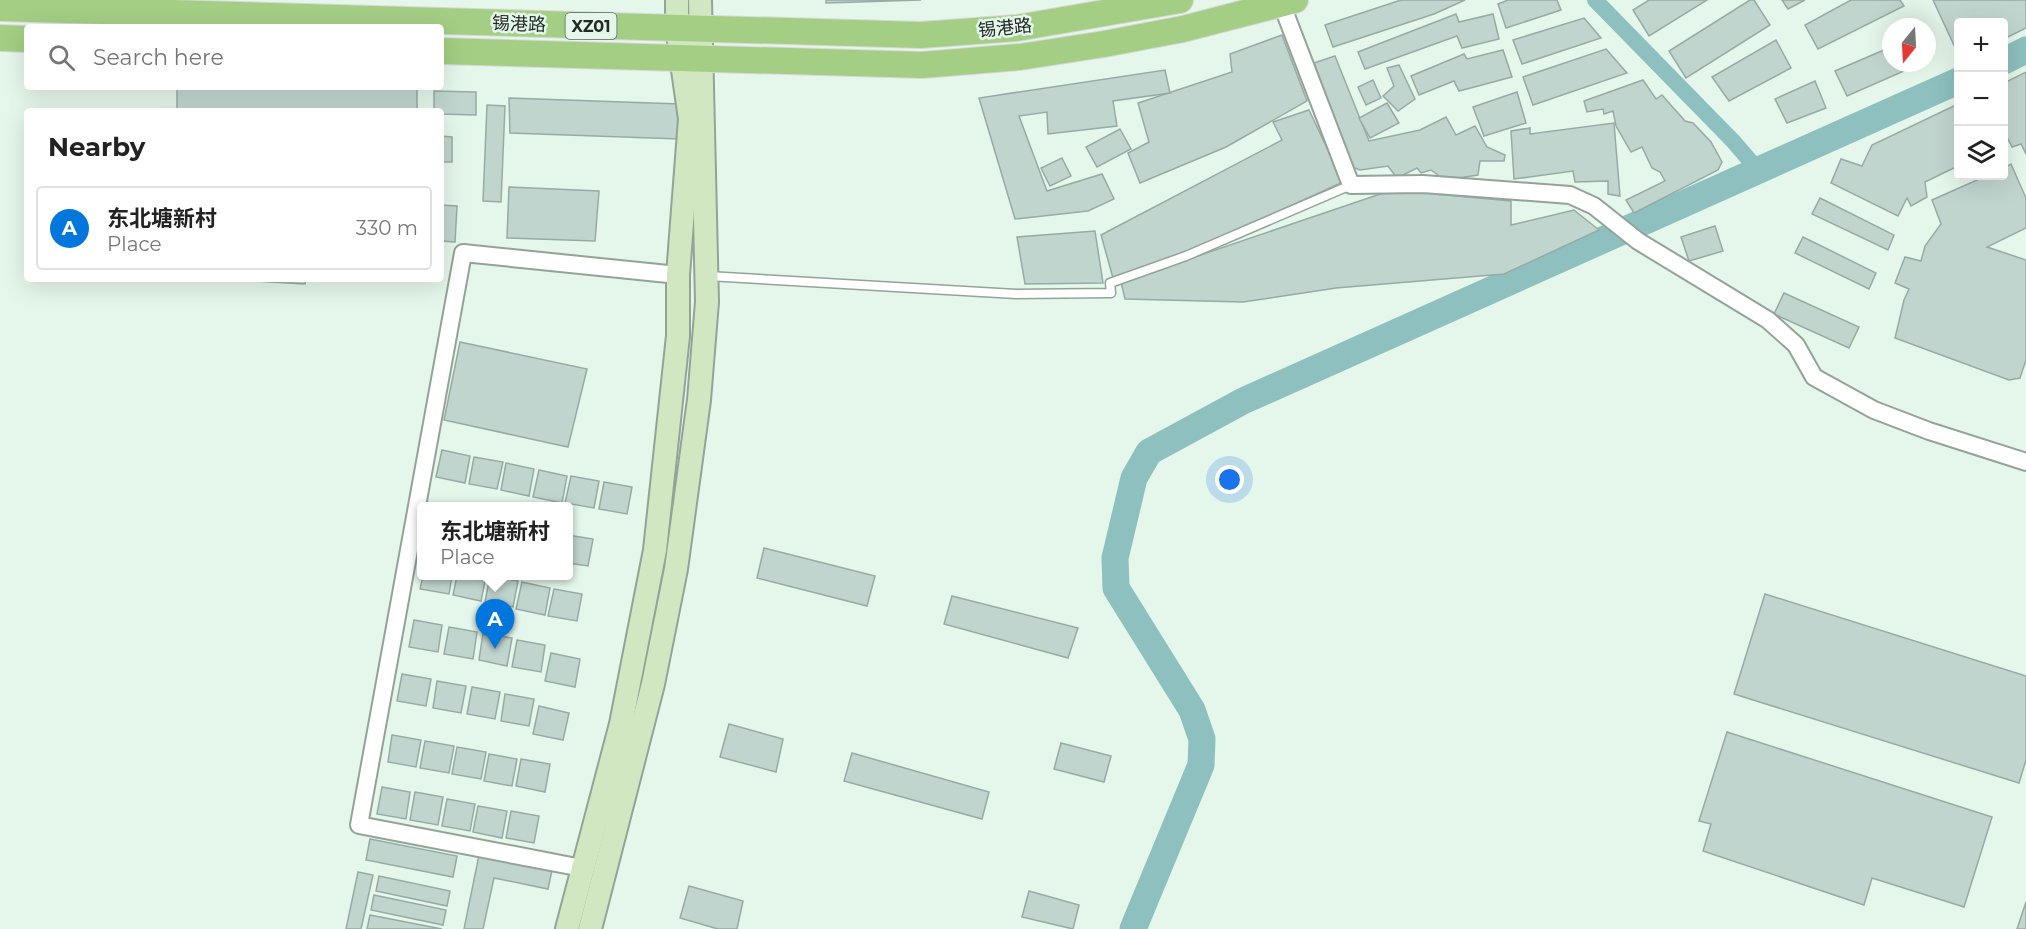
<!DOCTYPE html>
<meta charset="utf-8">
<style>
:root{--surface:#fff;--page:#f2f2f2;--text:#222;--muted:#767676;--line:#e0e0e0;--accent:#0177de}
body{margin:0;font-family:Montserrat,"Noto Sans SC",sans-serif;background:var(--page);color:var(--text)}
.controls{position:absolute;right:18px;top:18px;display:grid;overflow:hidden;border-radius:6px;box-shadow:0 6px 24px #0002}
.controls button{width:54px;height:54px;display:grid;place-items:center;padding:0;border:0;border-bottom:2px solid var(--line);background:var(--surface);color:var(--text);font:30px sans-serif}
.compass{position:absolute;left:1882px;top:18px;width:54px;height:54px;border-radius:50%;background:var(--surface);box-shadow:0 6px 24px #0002;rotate:198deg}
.you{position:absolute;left:1230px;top:480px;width:21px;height:21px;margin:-15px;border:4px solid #fff;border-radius:50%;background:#1a73e8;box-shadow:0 0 0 9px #1a73e833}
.badge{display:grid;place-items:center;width:39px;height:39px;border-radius:50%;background:var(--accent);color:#fff;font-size:20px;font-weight:700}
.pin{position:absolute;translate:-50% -50px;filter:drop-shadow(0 2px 3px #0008)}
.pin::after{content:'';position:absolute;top:32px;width:21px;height:18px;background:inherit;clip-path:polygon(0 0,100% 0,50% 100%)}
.popup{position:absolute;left:417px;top:502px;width:156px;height:78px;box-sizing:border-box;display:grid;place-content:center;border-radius:6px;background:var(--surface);filter:drop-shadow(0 2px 4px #0005);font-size:20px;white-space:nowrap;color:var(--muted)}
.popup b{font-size:22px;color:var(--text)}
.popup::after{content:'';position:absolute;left:50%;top:100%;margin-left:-12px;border:12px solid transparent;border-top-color:var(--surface)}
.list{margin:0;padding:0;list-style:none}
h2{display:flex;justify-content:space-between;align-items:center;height:78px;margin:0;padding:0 24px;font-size:26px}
h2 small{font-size:20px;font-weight:400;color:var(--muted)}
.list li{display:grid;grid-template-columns:39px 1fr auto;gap:18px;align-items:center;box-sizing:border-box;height:84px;margin:0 12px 12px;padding:0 12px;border:2px solid var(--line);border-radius:6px}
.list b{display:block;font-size:22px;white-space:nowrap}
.list p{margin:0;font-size:20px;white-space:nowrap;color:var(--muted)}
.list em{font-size:20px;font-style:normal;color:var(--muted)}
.icon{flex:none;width:33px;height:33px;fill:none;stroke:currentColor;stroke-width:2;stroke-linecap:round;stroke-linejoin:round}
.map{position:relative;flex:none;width:2026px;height:929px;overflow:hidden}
.search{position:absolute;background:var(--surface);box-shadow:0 6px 24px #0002;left:24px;top:24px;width:420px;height:66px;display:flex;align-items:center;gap:15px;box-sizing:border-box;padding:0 21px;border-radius:6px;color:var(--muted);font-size:22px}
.panel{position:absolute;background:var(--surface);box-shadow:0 6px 24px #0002;left:24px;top:108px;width:420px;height:174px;border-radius:6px}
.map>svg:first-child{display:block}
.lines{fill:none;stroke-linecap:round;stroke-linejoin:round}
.canal{stroke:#8dc0bf;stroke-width:16}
.river{stroke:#8dc0bf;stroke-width:27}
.building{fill:#c1d5cf;stroke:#97aba5;stroke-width:1.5}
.lane-casing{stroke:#93a398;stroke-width:11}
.street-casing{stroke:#93a398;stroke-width:20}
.secondary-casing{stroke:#93a398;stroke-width:26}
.primary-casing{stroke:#d7d8d8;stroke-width:28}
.lane{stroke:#fff;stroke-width:8}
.street{stroke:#fff;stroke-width:16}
.secondary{stroke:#d1e7c2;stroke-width:22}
.primary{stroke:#a3ce84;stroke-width:26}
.labels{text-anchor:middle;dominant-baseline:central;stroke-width:5;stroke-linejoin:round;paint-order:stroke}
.shield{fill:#e5f6ea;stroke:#5d6660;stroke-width:1.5}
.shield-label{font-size:16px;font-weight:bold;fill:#232925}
.street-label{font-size:18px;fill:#232925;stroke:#e5f6ea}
</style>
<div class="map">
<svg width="2026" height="929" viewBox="0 0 2026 929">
<rect width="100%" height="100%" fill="#e5f6ea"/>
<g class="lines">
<!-- canal -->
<polyline class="canal" points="1595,0 1733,141 1758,170"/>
<!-- river -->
<g class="river">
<polyline points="2004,61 2026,50"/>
<polyline points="1133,929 1201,765 1202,739 1192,710 1116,588 1115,558 1134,478 1149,452 1243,401 1958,81"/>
</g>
</g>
<!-- building -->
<g class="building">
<polygon points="826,0 921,0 826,3"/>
<polygon points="1401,0 1465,0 1434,14 1333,47 1325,25"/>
<polygon points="1508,0 1557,0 1561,10 1506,28 1498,4"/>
<polygon points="1649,0 1707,0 1649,36 1633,10"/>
<polygon points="1750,0 1754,0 1770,25 1686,78 1669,51"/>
<polygon points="1782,0 1805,0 1788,9"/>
<polygon points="1851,0 1900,0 1904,6 1818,49 1805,25"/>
<polygon points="1933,0 2026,0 2026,28 2004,39 2004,22 1958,22 1958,54"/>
<polygon points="1456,14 1459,22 1493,14 1499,39 1462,48 1457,36 1365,69 1358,52"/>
<polygon points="1584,18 1601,38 1522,64 1513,40"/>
<polygon points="1282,35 1307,101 1226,147 1140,183 1128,153 1149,142 1138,103 1232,72 1230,54"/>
<polygon points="1776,40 1791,68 1729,101 1712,77"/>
<polygon points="1891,47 1891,63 1922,63 1847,96 1835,71"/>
<polygon points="1606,49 1627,73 1533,105 1523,77"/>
<polygon points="1503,50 1512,77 1459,91 1454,81 1419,95 1411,76 1464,54 1467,59"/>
<polygon points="1335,56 1369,141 1420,130 1446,117 1456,135 1475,126 1487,147 1505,155 1504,161 1480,161 1478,175 1445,180 1431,170 1421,173 1417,168 1397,178 1388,166 1360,170 1352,167 1314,63"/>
<polygon points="1399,65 1415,99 1398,111 1383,96 1394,86 1387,68"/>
<polygon points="1165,70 1170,93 1113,101 1117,126 1048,134 1047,112 1019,116 1047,191 1102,174 1114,199 1088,211 1015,219 979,98"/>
<polygon points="2026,72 2026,154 2021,144 2012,147 2004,131 2004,83"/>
<polygon points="1373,80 1381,98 1366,105 1358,87"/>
<polygon points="1643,80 1656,99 1662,95 1685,121 1693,123 1711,142 1722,162 1718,170 1634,213 1626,200 1665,181 1660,172 1652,168 1642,147 1631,152 1616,126 1613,111 1604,114 1603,109 1587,112 1584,101"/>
<polygon points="1815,81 1826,108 1787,123 1775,99"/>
<polygon points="177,87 417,87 417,111 177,109"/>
<polygon points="434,91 476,92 476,115 441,114 441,111 434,111"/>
<polygon points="1517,92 1526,123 1484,136 1473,107"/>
<polygon points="509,98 680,104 680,139 510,133"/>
<polygon points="1387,103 1399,123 1370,138 1359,118"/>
<polygon points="1958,104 1958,166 1925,182 1927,197 1911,206 1907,198 1898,216 1831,183 1841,159 1862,166 1872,145"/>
<polygon points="487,105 505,106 501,202 483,201"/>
<polygon points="1309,110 1343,182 1200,247 1113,278 1101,235 1282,140 1273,122"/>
<polygon points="1614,123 1620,196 1608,194 1608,181 1575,182 1573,171 1514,179 1511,131 1530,128 1530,134"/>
<polygon points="1120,129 1131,149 1097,167 1086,147"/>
<polygon points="441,136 452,137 452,162 441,162"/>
<polygon points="1062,158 1071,176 1050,186 1041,168"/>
<polygon points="2011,164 2026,198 2026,228 1987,247 2026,260 2026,360 2020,378 2009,380 1895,338 1904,300 1909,289 1895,283 1905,257 1921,261 1925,246 1941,224 1932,200 1986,176 2004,176 2004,168"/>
<polygon points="509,187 599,191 595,241 507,238"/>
<polygon points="1392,190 1511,201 1511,225 1574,210 1599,230 1504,274 1336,288 1243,302 1125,299 1121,282"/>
<polygon points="1820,198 1894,235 1888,250 1812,214"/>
<polygon points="441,205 457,206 455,242 441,241"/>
<polygon points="1715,226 1723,251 1689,261 1681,237"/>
<polygon points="1095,231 1103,283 1025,284 1017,237"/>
<polygon points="1803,237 1876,273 1869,289 1795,253"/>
<polygon points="220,279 306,279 305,284"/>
<polygon points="1784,293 1859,327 1849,348 1774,314"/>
<polygon points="460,342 587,369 568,447 444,420"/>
<polygon points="442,450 470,456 465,483 436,477"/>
<polygon points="474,457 503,462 497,489 469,484"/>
<polygon points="506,463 534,469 529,496 501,490"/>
<polygon points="539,470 567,476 562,503 533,497"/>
<polygon points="571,476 599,481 594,508 565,503"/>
<polygon points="604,482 632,487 627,514 599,509"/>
<polygon points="568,535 593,539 588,566 568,563"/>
<polygon points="764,548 875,576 867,606 757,578"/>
<polygon points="423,576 452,576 449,594 420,589"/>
<polygon points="457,576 486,576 481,601 453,595"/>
<polygon points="490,576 518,581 513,607 485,602"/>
<polygon points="522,582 550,588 545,615 516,609"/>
<polygon points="554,589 582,594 577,621 548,616"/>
<polygon points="1765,594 2026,676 2026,760 2019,783 1734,694"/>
<polygon points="952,596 1078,628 1068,658 944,624"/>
<polygon points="414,620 442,625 438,652 409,647"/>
<polygon points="449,627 477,632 473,659 444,654"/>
<polygon points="483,633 512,638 507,666 479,660"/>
<polygon points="517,640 545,645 541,672 512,667"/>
<polygon points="551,653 580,659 575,687 545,681"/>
<polygon points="402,674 431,679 426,706 397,701"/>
<polygon points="437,681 466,686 461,713 433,708"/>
<polygon points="472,687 500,692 495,719 467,714"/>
<polygon points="505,694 534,699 529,726 501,721"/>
<polygon points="539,706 569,713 563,740 533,734"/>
<polygon points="729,724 783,739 776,772 720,757"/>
<polygon points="1727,732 1992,817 1964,907 1872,878 1864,905 1703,851 1711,824 1699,821"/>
<polygon points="392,735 421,740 416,767 388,762"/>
<polygon points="425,741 454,746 449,773 420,768"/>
<polygon points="1061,743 1111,756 1104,782 1054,769"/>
<polygon points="457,747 486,752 481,779 452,774"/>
<polygon points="852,753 989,792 982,819 844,781"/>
<polygon points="489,754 517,759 512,786 484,781"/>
<polygon points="521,759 550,764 545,792 516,786"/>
<polygon points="382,787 410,792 406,819 377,814"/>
<polygon points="415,792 443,797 438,825 410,820"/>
<polygon points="447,799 475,804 470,831 442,826"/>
<polygon points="478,806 507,811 502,838 473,832"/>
<polygon points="511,811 539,816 534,843 506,838"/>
<polygon points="370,839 457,856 453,877 366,860"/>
<polygon points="479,855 552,870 548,889 494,878 483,929 464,929"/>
<polygon points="358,872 373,875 361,929 346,929"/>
<polygon points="379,876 450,891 447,906 376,891"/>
<polygon points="689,886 743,901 737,929 718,929 680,918"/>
<polygon points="1029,891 1079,905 1073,929 1022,917"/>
<polygon points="374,895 446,910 443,925 371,910"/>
<polygon points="2026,902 2026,929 2017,929"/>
<polygon points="370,915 442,929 367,929"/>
</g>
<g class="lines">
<!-- lane casing -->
<g class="lane-casing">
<polyline id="lane" points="708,276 1016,294 1111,293 1110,283 1186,256 1351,185"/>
</g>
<!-- street casing -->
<g class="street-casing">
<g id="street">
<polyline points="1282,5 1351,185 1423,184 1570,195 1594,206 1638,241 1768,320 1796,345 1814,377 1874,410 1929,431 2026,462"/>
<polyline points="582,868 359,825 463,253 678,275"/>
</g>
</g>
<!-- secondary casing -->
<g class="secondary-casing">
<g id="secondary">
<polyline points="567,929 621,724 655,550 678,336 678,275 690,119 677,28 677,0"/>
<polyline points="590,929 653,684 676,569 699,400 707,302 700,0"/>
</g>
</g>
<!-- primary casing -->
<g class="primary-casing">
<g id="primary">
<polyline points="0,8 921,35 1017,28 1180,0"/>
<polyline points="0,38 27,39"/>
<polyline points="441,51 922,65 1020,57 1104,44 1183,29 1295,0"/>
</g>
</g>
<!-- lane -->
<use href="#lane" class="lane"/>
<!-- street -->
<use href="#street" class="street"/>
<!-- secondary -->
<use href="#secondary" class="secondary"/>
<!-- primary -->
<use href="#primary" class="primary"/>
</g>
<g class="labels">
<!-- shield labels -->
<rect class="shield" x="565.5" y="13" width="51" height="26" rx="4.5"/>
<g class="shield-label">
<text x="591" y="26">XZ01</text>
</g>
<!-- street labels -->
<g class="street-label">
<text transform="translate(519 24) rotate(2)">锡港路</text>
<text transform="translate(1005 28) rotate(-6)">锡港路</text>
</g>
</g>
</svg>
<div class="controls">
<button>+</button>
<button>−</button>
<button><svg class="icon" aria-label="layers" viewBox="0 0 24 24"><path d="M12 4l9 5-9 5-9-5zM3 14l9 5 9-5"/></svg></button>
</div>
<svg class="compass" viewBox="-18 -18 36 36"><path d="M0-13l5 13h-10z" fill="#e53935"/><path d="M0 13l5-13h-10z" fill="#767676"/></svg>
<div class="you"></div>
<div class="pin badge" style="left:495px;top:649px">A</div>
<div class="popup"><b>东北塘新村</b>Place</div>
<div class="search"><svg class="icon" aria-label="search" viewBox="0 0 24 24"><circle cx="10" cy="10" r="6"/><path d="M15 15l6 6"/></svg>Search here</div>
<section class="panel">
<h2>Nearby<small></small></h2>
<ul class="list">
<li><span class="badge">A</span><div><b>东北塘新村</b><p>Place</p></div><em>330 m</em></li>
</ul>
</section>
</div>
